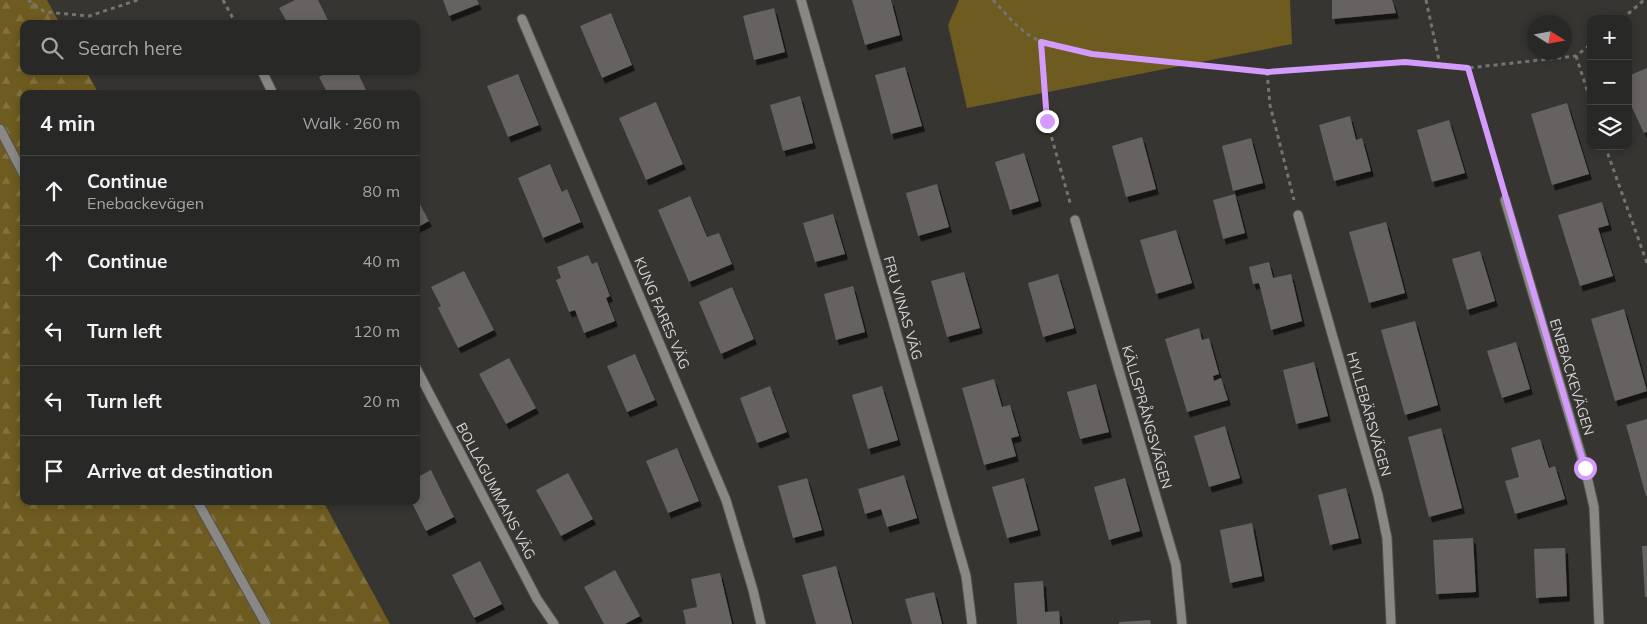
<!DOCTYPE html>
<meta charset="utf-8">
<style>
:root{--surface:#282826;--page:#343432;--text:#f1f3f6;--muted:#a5a6a7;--line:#444443}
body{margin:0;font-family:Mulish,sans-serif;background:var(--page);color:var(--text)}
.controls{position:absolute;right:15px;top:15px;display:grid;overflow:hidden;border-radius:10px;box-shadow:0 2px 8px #0003}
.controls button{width:45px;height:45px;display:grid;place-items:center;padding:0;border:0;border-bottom:1px solid var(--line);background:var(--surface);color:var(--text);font:25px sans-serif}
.compass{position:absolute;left:1527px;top:15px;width:45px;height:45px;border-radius:50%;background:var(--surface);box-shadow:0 2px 8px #0003;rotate:101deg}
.stop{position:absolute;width:15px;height:15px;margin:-11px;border:4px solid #d39cfc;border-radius:50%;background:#fff}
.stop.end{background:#d39cfc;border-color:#fff;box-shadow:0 1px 5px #0008}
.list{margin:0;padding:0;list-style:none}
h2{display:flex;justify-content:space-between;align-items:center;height:65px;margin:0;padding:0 20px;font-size:21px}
h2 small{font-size:16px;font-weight:400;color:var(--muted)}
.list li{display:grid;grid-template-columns:32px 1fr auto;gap:15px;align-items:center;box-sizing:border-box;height:70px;padding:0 20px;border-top:1px solid var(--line)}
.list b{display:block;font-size:19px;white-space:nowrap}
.list p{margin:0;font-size:16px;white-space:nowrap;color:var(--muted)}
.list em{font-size:16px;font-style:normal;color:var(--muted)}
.icon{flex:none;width:28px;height:28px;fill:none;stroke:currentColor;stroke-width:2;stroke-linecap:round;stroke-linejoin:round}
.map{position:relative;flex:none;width:1647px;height:624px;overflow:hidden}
.search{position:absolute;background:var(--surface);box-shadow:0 2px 8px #0003;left:20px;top:20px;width:400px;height:55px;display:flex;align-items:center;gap:12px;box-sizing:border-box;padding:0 18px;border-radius:10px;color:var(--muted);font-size:19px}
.panel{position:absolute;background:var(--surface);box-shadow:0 2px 8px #0003;left:20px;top:90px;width:400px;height:415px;border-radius:10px}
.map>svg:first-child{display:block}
.forest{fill:url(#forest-firs)}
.green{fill:#6e5b20}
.building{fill:#666262;filter:url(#shadow)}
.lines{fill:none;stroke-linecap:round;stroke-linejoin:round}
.minor-casing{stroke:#52514e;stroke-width:11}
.path{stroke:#747471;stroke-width:3;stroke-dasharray:4 4;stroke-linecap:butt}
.minor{stroke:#898885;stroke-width:9}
.route{stroke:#d39cfc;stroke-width:6}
.labels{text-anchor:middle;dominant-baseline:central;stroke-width:4;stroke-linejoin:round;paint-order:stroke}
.street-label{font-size:14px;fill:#d7d7d5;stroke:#363532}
</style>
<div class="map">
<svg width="1647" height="624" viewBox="0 0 1647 624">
<defs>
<pattern id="forest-firs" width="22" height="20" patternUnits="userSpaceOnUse" patternTransform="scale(1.25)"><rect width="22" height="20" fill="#6e5b20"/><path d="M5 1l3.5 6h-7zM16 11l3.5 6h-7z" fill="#827240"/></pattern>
<filter id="shadow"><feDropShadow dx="3" dy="5.5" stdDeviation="0" flood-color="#0009"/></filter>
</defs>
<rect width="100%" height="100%" fill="#363532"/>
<!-- forest -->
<polygon class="forest" points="0,0 47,0 60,24 24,24 24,71 86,71 99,94 24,94 24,501 323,501 390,624 0,624"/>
<!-- green -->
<polygon class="green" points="959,0 1290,0 1292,44 967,108 948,25"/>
<!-- building -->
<g class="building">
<polygon points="295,0 318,0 330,24 288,24 279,8"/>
<polygon points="443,0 477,0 479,4 449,16"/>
<polygon points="852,0 891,0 900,35 865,45"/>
<polygon points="1332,0 1392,0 1396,13 1332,19"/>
<polygon points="774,8 785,52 754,60 743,16"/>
<polygon points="611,13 632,65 602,78 580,26"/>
<polygon points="905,67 922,126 891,134 875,75"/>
<polygon points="1647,68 1647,132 1644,133 1628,99 1628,76"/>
<polygon points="331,71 357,71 368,94 328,94 319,77"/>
<polygon points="518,74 539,125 508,137 487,86"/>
<polygon points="800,96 813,143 783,151 770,105"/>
<polygon points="656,102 683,164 646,180 619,118"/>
<polygon points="1567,103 1589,174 1552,185 1531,114"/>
<polygon points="1350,116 1356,140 1362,138 1371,171 1334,181 1319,125"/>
<polygon points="1449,120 1465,173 1432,182 1417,130"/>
<polygon points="1142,137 1156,189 1126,197 1112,146"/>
<polygon points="1251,138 1263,183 1233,191 1222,146"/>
<polygon points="1024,153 1039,201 1010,210 995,162"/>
<polygon points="550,164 562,192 567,189 581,222 543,238 518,178"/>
<polygon points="937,184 949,227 918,236 906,193"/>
<polygon points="1235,194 1245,233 1223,239 1213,200"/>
<polygon points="690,196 707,237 719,233 732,264 689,282 658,210"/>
<polygon points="416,197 429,221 416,228"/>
<polygon points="1602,202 1609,225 1598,228 1613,276 1580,286 1558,215"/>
<polygon points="833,214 845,254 815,262 803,223"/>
<polygon points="1386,222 1405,293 1369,303 1349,232"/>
<polygon points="1176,230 1192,283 1156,294 1140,240"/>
<polygon points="1480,251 1495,301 1467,310 1452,259"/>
<polygon points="588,255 592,264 597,262 610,296 606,298 615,321 584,333 575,310 569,312 556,280 561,278 557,267"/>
<polygon points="1269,262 1273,278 1291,274 1302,321 1271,330 1259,283 1253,284 1249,267"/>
<polygon points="464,271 494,330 458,348 438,308 441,306 431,287"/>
<polygon points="964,272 980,328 947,337 931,281"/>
<polygon points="1058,274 1074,328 1043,337 1028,283"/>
<polygon points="853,286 865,332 836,340 824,294"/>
<polygon points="732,287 754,339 721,354 699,302"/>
<polygon points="1624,309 1647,391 1615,401 1591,319"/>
<polygon points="1415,321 1438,405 1405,415 1381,330"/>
<polygon points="1199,328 1202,340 1209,338 1219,374 1213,376 1214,381 1221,378 1228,400 1187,412 1165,339"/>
<polygon points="1516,342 1530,389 1502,398 1487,351"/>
<polygon points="635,354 655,400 627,412 607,366"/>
<polygon points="509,358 536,408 506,424 479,374"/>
<polygon points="1314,362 1328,416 1296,424 1283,370"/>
<polygon points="994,379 1002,407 1010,405 1019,436 1011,438 1016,456 984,465 962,388"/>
<polygon points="1096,384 1109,432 1080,439 1067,392"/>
<polygon points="770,386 787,432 757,443 740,398"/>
<polygon points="882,386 898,440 868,449 852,395"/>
<polygon points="1647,419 1647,496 1646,496 1626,425"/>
<polygon points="1225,426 1240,478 1209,487 1194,436"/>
<polygon points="1441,428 1462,508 1429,517 1408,437"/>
<polygon points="1540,439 1549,468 1555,466 1565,499 1515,514 1505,481 1519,477 1511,448"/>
<polygon points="677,448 699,501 668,513 646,461"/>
<polygon points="431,470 454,517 426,531 411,501 416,501 416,478"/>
<polygon points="568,473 593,519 561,536 536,490"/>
<polygon points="904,475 917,518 887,527 881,509 865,514 858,489"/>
<polygon points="807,478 822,530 793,538 778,486"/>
<polygon points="1024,478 1038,530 1007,538 992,487"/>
<polygon points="1125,478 1140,531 1109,540 1094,487"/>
<polygon points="1346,488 1359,538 1330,545 1318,495"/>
<polygon points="1252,523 1262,576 1230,583 1220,530"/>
<polygon points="1473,538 1476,592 1436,594 1433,540"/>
<polygon points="1642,546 1647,546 1647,597 1645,597"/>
<polygon points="1565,548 1567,596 1536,598 1534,549"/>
<polygon points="480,561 502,604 474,618 452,575"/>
<polygon points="836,566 852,624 816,624 802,575"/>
<polygon points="615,570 640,616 625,624 604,624 584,587"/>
<polygon points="720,573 732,624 686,624 683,610 697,607 691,579"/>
<polygon points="1043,581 1045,612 1059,611 1060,624 1017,624 1014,583"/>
<polygon points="934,592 942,624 912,624 905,599"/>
<polygon points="1150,620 1151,624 1119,624 1119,622"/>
</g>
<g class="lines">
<!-- minor casing -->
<g class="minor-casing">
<g id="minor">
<polyline points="801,0 966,576 972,624"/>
<polyline points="522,19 726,500 753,590 761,624"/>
<polyline points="262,71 273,94"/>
<polyline points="0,129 24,175"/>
<polyline points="1505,200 1585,468 1594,507 1599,624"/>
<polyline points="1298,215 1378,495 1387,538 1391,624"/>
<polyline points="1075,220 1176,565 1182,624"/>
<polyline points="416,368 537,599 554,624"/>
<polyline points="197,501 266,624"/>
</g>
</g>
<!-- path -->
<g class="path">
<polyline points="28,0 45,12 89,16 138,0"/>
<polyline points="223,0 236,24"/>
<polyline points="993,0 1014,23 1027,34 1041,42 1057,47 1092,54 1267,72 1405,62 1468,68 1576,56 1591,44"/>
<polyline points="1426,0 1440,65"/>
<polyline points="1622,19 1644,0"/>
<polyline points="1041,42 1047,121 1071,206"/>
<polyline points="1576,56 1591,102"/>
<polyline points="1468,68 1501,185"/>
<polyline points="1267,72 1270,105 1294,200"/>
<polyline points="1605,146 1647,263"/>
</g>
<!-- minor -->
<use href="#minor" class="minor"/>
</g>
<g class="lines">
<!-- route -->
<polyline class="route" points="1047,121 1041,42 1092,54 1267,72 1405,62 1468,68 1585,468"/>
</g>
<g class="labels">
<!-- street labels -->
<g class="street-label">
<text transform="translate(903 308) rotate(74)">FRU VINAS VÄG</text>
<text transform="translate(662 313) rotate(67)">KUNG FARES VÄG</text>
<text transform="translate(1572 377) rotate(73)">ENEBACKEVÄGEN</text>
<text transform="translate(1369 414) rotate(74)">HYLLEBÄRSVÄGEN</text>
<text transform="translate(1147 417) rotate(74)">KÄLLSPRÅNGSVÄGEN</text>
<text transform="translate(496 491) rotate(62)">BOLLAGUMMANS VÄG</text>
</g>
</g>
</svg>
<div class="controls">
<button>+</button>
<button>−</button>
<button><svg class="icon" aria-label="layers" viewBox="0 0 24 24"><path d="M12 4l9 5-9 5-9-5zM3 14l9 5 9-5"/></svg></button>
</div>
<svg class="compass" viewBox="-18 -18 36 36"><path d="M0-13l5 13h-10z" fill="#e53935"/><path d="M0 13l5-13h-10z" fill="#a5a6a7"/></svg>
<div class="stop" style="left:1585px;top:468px"></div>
<div class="stop end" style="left:1047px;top:121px"></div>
<div class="search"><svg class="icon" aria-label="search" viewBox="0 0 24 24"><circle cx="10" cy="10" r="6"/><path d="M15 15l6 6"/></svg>Search here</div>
<section class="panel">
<h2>4 min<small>Walk · 260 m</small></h2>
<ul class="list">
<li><svg class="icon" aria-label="ahead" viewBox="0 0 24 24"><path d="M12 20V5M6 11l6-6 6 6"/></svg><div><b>Continue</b><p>Enebackevägen</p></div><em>80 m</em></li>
<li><svg class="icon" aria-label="ahead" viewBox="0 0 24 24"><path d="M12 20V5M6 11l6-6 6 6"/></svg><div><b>Continue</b></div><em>40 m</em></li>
<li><svg class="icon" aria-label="left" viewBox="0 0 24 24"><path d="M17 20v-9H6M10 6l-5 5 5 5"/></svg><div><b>Turn left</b></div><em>120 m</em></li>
<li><svg class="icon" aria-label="left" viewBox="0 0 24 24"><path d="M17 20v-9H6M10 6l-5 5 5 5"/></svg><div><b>Turn left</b></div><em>20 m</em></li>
<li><svg class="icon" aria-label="arrive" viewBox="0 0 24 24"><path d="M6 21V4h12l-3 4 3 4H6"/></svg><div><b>Arrive at destination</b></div></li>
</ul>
</section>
</div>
